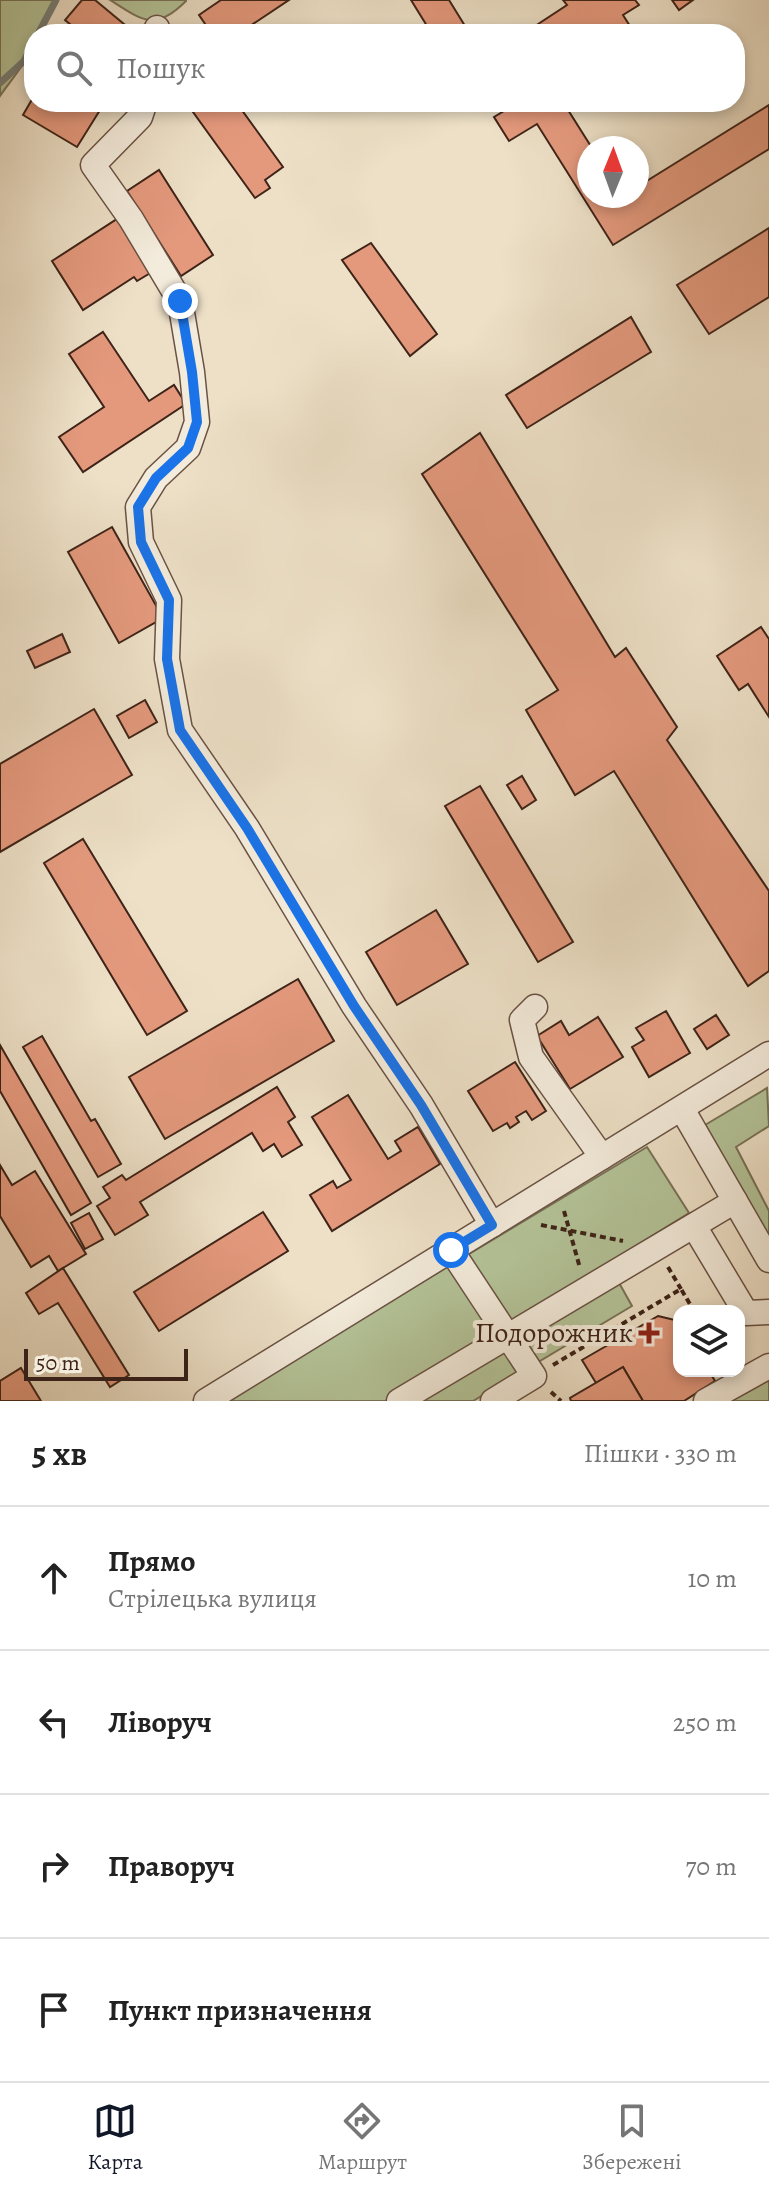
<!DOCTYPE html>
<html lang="uk">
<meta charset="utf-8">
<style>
:root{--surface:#fff;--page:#f6f6f6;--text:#222;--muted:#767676;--line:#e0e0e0;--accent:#111827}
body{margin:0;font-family:Alegreya,serif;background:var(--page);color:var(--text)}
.controls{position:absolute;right:24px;bottom:24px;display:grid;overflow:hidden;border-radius:16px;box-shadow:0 4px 12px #0003}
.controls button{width:72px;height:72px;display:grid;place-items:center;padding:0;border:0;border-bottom:2px solid var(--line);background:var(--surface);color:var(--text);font:40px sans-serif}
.compass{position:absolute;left:577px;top:136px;width:72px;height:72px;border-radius:50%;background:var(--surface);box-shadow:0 4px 12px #0003;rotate:1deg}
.scale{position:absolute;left:24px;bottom:20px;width:164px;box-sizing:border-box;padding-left:8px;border:4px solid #3e2318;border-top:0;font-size:22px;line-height:28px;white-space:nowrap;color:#3e2318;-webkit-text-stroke:6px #f3ebdb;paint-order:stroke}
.stop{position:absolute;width:24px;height:24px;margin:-18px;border:6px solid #1a73e8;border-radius:50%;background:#fff}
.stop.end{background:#1a73e8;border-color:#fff;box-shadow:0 2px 8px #0008}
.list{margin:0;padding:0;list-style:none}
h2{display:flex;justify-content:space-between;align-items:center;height:104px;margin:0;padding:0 32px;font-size:34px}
h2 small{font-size:26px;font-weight:400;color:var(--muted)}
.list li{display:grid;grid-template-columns:52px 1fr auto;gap:24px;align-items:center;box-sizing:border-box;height:144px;padding:0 32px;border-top:2px solid var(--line)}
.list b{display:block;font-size:30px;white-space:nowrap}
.list p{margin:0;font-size:26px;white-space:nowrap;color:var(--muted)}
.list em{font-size:26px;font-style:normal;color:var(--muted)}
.icon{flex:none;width:44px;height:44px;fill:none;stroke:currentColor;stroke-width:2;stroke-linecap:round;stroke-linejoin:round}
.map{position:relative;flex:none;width:769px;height:1401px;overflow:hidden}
.search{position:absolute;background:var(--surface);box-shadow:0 4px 12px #0003;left:24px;right:24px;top:24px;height:88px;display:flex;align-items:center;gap:20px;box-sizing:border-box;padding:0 28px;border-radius:32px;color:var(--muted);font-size:30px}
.sheet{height:680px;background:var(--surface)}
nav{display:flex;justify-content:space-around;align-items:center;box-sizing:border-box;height:112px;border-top:2px solid var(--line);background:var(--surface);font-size:22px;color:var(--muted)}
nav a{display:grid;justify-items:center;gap:4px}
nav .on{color:var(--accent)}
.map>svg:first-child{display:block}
.green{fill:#b4c398;stroke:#797358;stroke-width:2}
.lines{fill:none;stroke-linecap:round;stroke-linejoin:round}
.stream{stroke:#757f79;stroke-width:7}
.building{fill:#e4997d;stroke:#3e2318;stroke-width:2}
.minor-casing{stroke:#6a5244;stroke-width:27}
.path{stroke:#3e2318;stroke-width:4;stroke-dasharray:6 4;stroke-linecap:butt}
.minor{stroke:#f3ebdb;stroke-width:24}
.route{stroke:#1a73e8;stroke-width:10}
.poi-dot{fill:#8f2418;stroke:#f3ebdb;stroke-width:3}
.labels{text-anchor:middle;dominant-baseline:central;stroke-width:8;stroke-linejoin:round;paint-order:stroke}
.poi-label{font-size:28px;fill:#3e2318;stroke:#f3ebdb;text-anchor:end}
</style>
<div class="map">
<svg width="769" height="1401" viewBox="0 0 769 1401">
<rect width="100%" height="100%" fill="#ede0c7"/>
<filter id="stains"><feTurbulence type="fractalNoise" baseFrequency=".0025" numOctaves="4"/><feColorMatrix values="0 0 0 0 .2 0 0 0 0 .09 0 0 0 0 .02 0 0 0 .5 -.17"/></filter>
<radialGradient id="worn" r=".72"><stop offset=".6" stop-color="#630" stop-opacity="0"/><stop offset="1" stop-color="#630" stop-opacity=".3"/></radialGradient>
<!-- green -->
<g class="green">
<path d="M0,0H56L38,34H34C34,56 12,78 0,96Z"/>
<path d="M110,0H186V1C155,32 143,21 110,0Z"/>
<polygon points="767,1088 769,1126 736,1147 769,1211 769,1260 695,1131"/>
<polygon points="647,1147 689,1213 608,1263 632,1306 473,1401 224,1401"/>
<polygon points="769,1366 769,1401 706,1401"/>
</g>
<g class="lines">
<!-- stream -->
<g class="stream">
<polyline points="38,34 56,0"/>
<polyline points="0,83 24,61 34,42"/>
</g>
</g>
<!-- building -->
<g class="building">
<polygon points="82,0 95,0 136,34 82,34 65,20"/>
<polygon points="221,0 289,0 238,34 212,34 199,15"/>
<polygon points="411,0 449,0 470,34 432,34"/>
<polygon points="563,0 635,0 639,5 623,15 635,34 523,34 567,5"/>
<polygon points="672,0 693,0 679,10"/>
<polygon points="34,96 34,102 105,102 77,147 23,115"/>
<polygon points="207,102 236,102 283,167 265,180 270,188 255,198 193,112"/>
<polygon points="519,102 563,102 592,148 589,148 589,196 637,196 637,187 769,105 769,149 613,245 537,124 509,141 494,117"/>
<polygon points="159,170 213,255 181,276 127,191"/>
<polygon points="117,219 152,272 137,281 134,277 83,310 52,261"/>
<polygon points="769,228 769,297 709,334 677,285"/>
<polygon points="371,243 437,334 410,356 342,260"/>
<polygon points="631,317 651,352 527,428 506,395"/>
<polygon points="103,332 149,401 174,385 186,404 83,472 59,437 104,407 69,354"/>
<polygon points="480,433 615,657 626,648 677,727 667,740 769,891 769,971 748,986 614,771 575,795 526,710 558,690 422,474"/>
<polygon points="112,527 163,618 119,643 68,552"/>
<polygon points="761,627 769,639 769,717 748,684 739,690 717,656"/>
<polygon points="62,634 70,652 35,668 27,651"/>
<polygon points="145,700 157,722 129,738 117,716"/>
<polygon points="94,709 132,775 0,852 0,764"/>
<polygon points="522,776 536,800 522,809 507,785"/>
<polygon points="480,786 573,942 538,962 445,806"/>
<polygon points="83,839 187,1011 147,1035 44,863"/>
<polygon points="436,910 468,964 397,1005 366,952"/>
<polygon points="298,979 334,1041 165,1139 129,1077"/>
<polygon points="666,1011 690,1053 649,1077 632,1047 644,1040 636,1028"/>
<polygon points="716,1015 729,1035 707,1049 694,1029"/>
<polygon points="598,1017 623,1057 570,1089 537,1036 561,1021 569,1035"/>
<polygon points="42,1036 91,1121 95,1119 121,1164 98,1177 23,1047"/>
<polygon points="0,1045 91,1203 71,1215 0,1091"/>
<polygon points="515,1062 546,1111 532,1120 526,1111 516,1117 519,1122 510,1128 507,1123 493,1131 468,1091"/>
<polygon points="277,1087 295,1117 288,1122 302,1145 282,1157 274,1144 263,1151 252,1133 140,1202 148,1215 115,1235 97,1206 110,1198 103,1187 122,1175 126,1180"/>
<polygon points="348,1095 388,1159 401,1151 395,1141 418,1127 440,1164 332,1231 310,1195 333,1181 337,1188 351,1180 312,1117"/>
<polygon points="0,1165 12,1185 35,1171 86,1254 58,1271 49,1256 31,1267 0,1216"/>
<polygon points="263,1212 288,1251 159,1331 134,1292"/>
<polygon points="89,1213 103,1239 85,1249 71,1223"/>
<polygon points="63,1268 129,1375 110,1387 58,1303 39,1314 26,1293"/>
<polygon points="658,1316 679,1321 679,1371 709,1371 715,1381 684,1401 643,1401 623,1367 596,1383 582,1360"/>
<polygon points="623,1367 643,1401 571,1401 570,1398"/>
<polygon points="21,1368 41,1401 0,1401 0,1381"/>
</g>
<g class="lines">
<!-- minor casing -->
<g class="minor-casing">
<g id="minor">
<polyline points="157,28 158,34"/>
<polyline points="145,102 140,117 93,165 131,219 180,301 192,372 197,422 188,448 156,478 138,507 141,542 169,600 167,659 180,730 247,828 354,1006 421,1105 492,1225"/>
<polyline points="535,1007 522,1020 531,1057 602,1157"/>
<polyline points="682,1109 769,1260"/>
<polyline points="694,1226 746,1313 769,1312"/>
<polyline points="451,1250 534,1376 493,1401"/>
<polyline points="206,1401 769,1054"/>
<polyline points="399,1401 735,1201"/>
<polyline points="706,1401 769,1366"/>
</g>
</g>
<!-- path -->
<g class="path">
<polyline points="564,1211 580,1268"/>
<polyline points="541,1225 623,1241"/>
<polyline points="668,1267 681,1289"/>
<polyline points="553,1365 681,1289 694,1311"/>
<polyline points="551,1392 561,1401"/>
</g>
<!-- minor -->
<use href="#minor" class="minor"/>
</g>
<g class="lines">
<!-- route -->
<polyline class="route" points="180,301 192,372 197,422 188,448 156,478 138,507 141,542 169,600 167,659 180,730 247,828 354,1006 421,1105 492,1225 451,1250"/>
</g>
<!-- markers -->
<path class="poi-dot" d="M645 1321h8v8h8v8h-8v8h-8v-8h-8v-8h8z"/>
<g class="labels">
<!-- poi labels -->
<g class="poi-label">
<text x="633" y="1333">Подорожник</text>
</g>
</g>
<rect width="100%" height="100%" filter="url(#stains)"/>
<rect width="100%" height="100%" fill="url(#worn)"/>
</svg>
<div class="controls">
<button><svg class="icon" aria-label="layers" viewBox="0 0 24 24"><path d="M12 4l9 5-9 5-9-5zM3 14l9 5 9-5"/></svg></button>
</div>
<svg class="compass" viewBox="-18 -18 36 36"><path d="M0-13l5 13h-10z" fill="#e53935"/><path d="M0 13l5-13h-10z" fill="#767676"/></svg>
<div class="scale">50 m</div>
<div class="stop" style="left:451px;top:1250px"></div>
<div class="stop end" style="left:180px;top:301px"></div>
<div class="search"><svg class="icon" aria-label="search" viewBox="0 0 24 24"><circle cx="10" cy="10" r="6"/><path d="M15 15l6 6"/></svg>Пошук</div>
</div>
<section class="sheet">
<h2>5 хв<small>Пішки · 330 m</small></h2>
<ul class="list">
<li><svg class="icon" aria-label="ahead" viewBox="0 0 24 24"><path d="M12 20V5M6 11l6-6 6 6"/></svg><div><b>Прямо</b><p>Стрілецька вулиця</p></div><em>10 m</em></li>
<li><svg class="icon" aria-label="left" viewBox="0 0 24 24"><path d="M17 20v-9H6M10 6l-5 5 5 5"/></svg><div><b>Ліворуч</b></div><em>250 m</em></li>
<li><svg class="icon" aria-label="right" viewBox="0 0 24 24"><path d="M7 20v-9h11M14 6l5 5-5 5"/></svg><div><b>Праворуч</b></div><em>70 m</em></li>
<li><svg class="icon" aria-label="arrive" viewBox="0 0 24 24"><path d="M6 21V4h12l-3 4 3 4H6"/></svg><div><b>Пункт призначення</b></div></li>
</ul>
</section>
<nav>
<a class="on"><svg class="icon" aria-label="map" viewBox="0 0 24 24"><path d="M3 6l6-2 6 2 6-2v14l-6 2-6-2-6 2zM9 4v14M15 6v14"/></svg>Карта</a>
<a><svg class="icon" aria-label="directions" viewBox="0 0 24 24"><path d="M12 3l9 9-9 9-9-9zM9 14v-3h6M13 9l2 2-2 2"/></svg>Маршрут</a>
<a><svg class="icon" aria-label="saved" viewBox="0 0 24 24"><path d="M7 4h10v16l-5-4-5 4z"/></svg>Збережені</a>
</nav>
